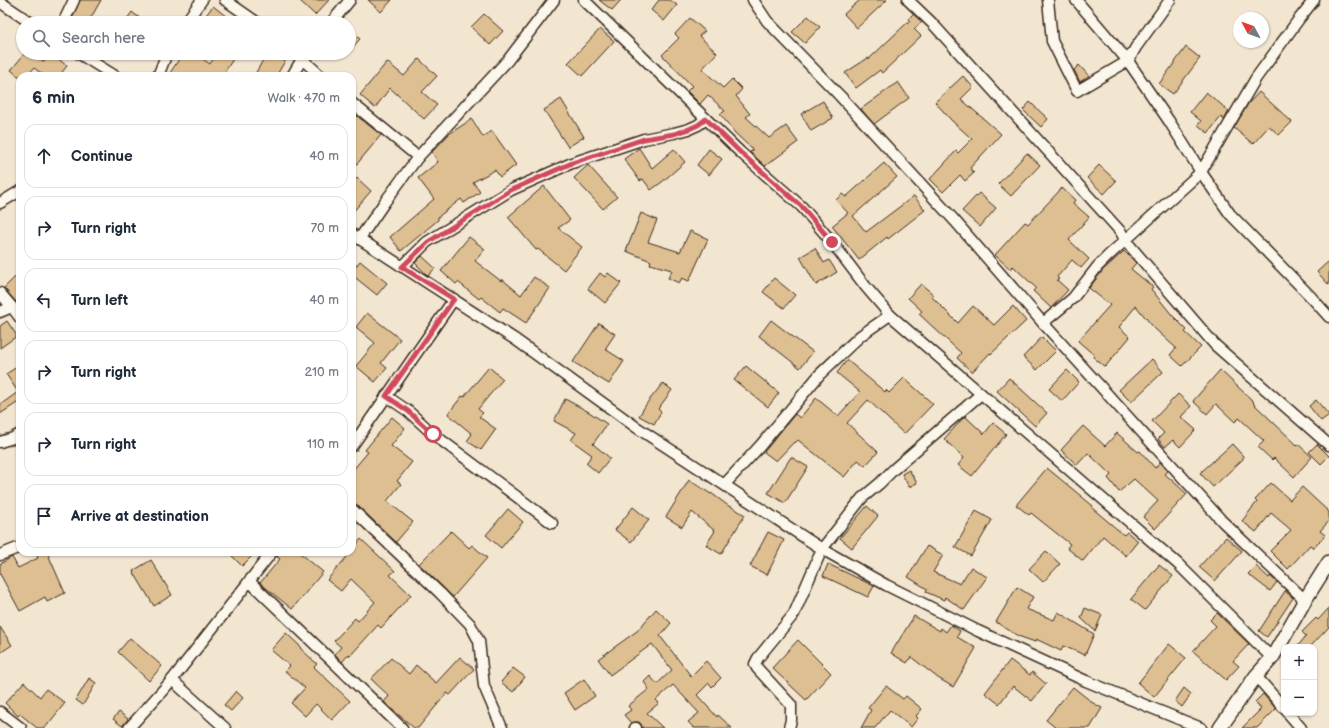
<!DOCTYPE html>
<meta charset="utf-8">
<style>
:root{--surface:#fff;--page:#f6f6f7;--text:#1f2937;--muted:#747a83;--line:#e0e1e3}
body{margin:0;font-family:"Balsamiq Sans",sans-serif;background:var(--page);color:var(--text)}
.controls{position:absolute;right:12px;bottom:12px;display:grid;overflow:hidden;border-radius:8px;box-shadow:0 1px 3px #0004}
.controls button{width:36px;height:36px;display:grid;place-items:center;padding:0;border:0;border-bottom:1px solid var(--line);background:var(--surface);color:var(--text);font:20px sans-serif}
.compass{position:absolute;left:1233px;top:12px;width:36px;height:36px;border-radius:50%;background:var(--surface);box-shadow:0 1px 3px #0004;rotate:311deg}
.stop{position:absolute;width:12px;height:12px;margin:-9px;border:3px solid #d1495b;border-radius:50%;background:#fff}
.stop.end{background:#d1495b;border-color:#fff;box-shadow:0 1px 4px #0008}
.list{margin:0;padding:0;list-style:none}
h2{display:flex;justify-content:space-between;align-items:center;height:52px;margin:0;padding:0 16px;font-size:17px}
h2 small{font-size:13px;font-weight:400;color:var(--muted)}
.list li{display:grid;grid-template-columns:26px 1fr auto;gap:12px;align-items:center;box-sizing:border-box;height:64px;margin:0 8px 8px;padding:0 8px;border:1px solid var(--line);border-radius:12px}
.list b{display:block;font-size:15px;white-space:nowrap}
.list em{font-size:13px;font-style:normal;color:var(--muted)}
.icon{flex:none;width:22px;height:22px;fill:none;stroke:currentColor;stroke-width:2;stroke-linecap:round;stroke-linejoin:round}
.map{position:relative;flex:none;width:1329px;height:728px;overflow:hidden}
.search{position:absolute;background:var(--surface);box-shadow:0 1px 3px #0004;left:16px;top:16px;width:340px;height:44px;display:flex;align-items:center;gap:10px;box-sizing:border-box;padding:0 14px;border-radius:22px;color:var(--muted);font-size:15px}
.panel{position:absolute;background:var(--surface);box-shadow:0 1px 3px #0004;left:16px;top:72px;width:340px;height:484px;border-radius:12px}
.map>svg:first-child{display:block}
.building{fill:#debf91;stroke:#3b2a1e}
.lines{fill:none;stroke-linecap:round;stroke-linejoin:round}
.minor-casing{stroke:#3b2a1e;stroke-width:13}
.tertiary-casing{stroke:#3b2a1e;stroke-width:16}
.minor{stroke:#fbf7ec;stroke-width:10}
.tertiary{stroke:#fbf7ec;stroke-width:13}
.route{stroke:#d1495b;stroke-width:5}
</style>
<div class="map">
<svg width="1329" height="728" viewBox="0 0 1329 728">
<rect width="100%" height="100%" fill="#f2e6d1"/>
<filter id="ink" filterUnits="userSpaceOnUse"><feTurbulence type="fractalNoise" baseFrequency=".025" numOctaves="2"/><feDisplacementMap in="SourceGraphic" scale="8" xChannelSelector="R" yChannelSelector="G"/><feConvolveMatrix kernelMatrix="1 2 1 2 8 2 1 2 1" color-interpolation-filters="sRGB"/></filter>
<g filter="url(#ink)">
<!-- building -->
<g class="building">
<polygon points="80,0 101,0 88,23 70,23"/>
<polygon points="299,0 329,0 315,15"/>
<polygon points="368,0 392,0 381,12"/>
<polygon points="599,0 621,0 612,10"/>
<polygon points="659,0 670,0 677,5 664,21 651,10"/>
<polygon points="860,0 887,0 857,28 844,14"/>
<polygon points="213,6 235,23 200,23"/>
<polygon points="132,12 146,23 124,23"/>
<polygon points="484,14 503,31 490,45 471,27"/>
<polygon points="913,14 922,22 914,29 921,36 882,73 880,70 856,88 845,73 868,58 869,59 910,20 908,19"/>
<polygon points="808,16 820,27 805,43 792,32"/>
<polygon points="690,18 705,31 699,36 717,53 702,69 723,88 732,79 742,89 736,96 750,114 746,117 769,138 786,126 798,142 765,166 750,152 753,150 735,133 720,114 725,111 708,95 700,104 687,91 692,86 662,55 679,38 675,34"/>
<polygon points="349,29 360,39 349,51"/>
<polygon points="600,29 614,41 582,76 568,63"/>
<polygon points="1186,47 1200,58 1173,94 1159,84"/>
<polygon points="25,53 33,53 44,62 51,53 67,66 59,76 45,76 34,68 27,76 18,76 11,70"/>
<polygon points="183,53 194,53 210,64 217,53 237,53 222,76 168,76"/>
<polygon points="267,53 279,53 287,58 276,76 254,76"/>
<polygon points="419,59 437,76 422,92 437,105 424,119 390,88 375,108 360,95 387,62 404,76"/>
<polygon points="1079,65 1089,76 1080,82 1074,70"/>
<polygon points="963,76 973,87 961,99 1001,134 970,168 974,173 965,181 960,175 943,192 930,179 956,151 958,153 972,139 951,120 935,102"/>
<polygon points="898,82 909,98 874,124 861,109"/>
<polygon points="1206,92 1229,111 1224,120 1221,117 1208,133 1198,125 1201,121 1190,112"/>
<polygon points="1259,92 1292,122 1279,135 1269,126 1253,144 1234,128 1248,104"/>
<polygon points="561,99 584,137 568,147 544,110"/>
<polygon points="823,101 833,118 811,131 801,114"/>
<polygon points="1030,102 1048,119 1041,127 1023,110"/>
<polygon points="352,112 381,135 357,164 352,160"/>
<polygon points="472,119 483,137 492,131 516,165 500,177 495,170 473,182 480,192 464,203 461,199 438,217 438,220 401,251 390,237 434,199 418,178 438,162 432,152 449,134"/>
<polygon points="639,148 652,168 674,149 685,162 662,182 651,190 643,179 640,181 624,159"/>
<polygon points="709,149 722,159 709,175 697,165"/>
<polygon points="1027,153 1040,165 1011,196 998,184"/>
<polygon points="884,163 897,177 853,216 866,232 914,196 925,210 888,239 887,237 859,260 832,226 848,213 836,200 842,194 846,197"/>
<polygon points="588,165 617,197 603,209 574,178"/>
<polygon points="1099,165 1116,181 1104,194 1087,178"/>
<polygon points="357,178 371,191 352,213 352,183"/>
<polygon points="544,186 570,220 558,228 582,247 564,270 538,249 536,250 508,217"/>
<polygon points="1062,188 1075,200 1073,203 1089,217 1069,240 1089,259 1081,268 1072,260 1057,277 1059,279 1057,280 1068,290 1051,308 1033,291 1036,288 1013,266 1010,269 995,255 1025,222 1028,224"/>
<polygon points="979,193 996,208 980,227 962,211"/>
<polygon points="641,213 657,220 648,242 680,252 690,231 708,239 689,281 682,278 679,283 668,278 672,270 650,264 651,261 626,251"/>
<polygon points="469,237 485,249 475,261 501,281 502,279 521,295 534,277 550,288 526,323 503,308 500,312 481,297 479,299 458,282 456,284 441,271"/>
<polygon points="815,248 824,263 829,260 837,272 816,285 800,257"/>
<polygon points="1124,251 1136,263 1131,269 1153,287 1151,289 1172,315 1187,330 1185,332 1201,347 1182,366 1170,355 1176,348 1154,328 1136,306 1119,327 1130,337 1105,367 1093,357 1094,355 1078,341 1110,305 1089,288 1103,270"/>
<polygon points="422,256 435,268 428,276 415,263"/>
<polygon points="360,261 387,283 377,295 352,275 352,271"/>
<polygon points="1329,261 1329,285 1317,272"/>
<polygon points="20,272 20,298 16,302 4,288"/>
<polygon points="600,273 605,277 608,273 621,283 605,303 588,289"/>
<polygon points="774,278 795,295 784,308 763,292"/>
<polygon points="921,284 934,295 932,297 958,323 973,306 994,325 1013,306 1026,321 991,354 990,353 972,372 957,358 961,353 919,314 922,311 908,298"/>
<polygon points="367,313 400,339 381,363 387,368 375,382 356,366 375,343 356,327"/>
<polygon points="771,320 813,352 800,368 759,336"/>
<polygon points="7,321 17,336 0,348 0,326"/>
<polygon points="599,323 615,334 605,349 624,361 609,384 573,362"/>
<polygon points="1042,337 1056,351 1037,370 1023,357"/>
<polygon points="1152,359 1163,372 1131,402 1119,390"/>
<polygon points="847,360 885,392 886,390 889,393 904,378 933,404 904,434 868,400 847,423 878,452 865,466 858,460 844,477 798,440 795,443 794,442 776,461 764,452 795,414 800,418 816,398 838,416 860,392 837,373"/>
<polygon points="20,365 20,401 0,414 0,405 18,392 6,374"/>
<polygon points="746,366 779,393 768,407 734,380"/>
<polygon points="489,367 503,379 478,409 483,413 479,417 496,429 481,450 467,441 472,434 448,414 462,396 464,397"/>
<polygon points="1067,370 1079,382 1062,401 1049,389"/>
<polygon points="1220,370 1254,402 1253,403 1297,445 1298,444 1312,457 1294,477 1274,458 1272,460 1258,447 1264,441 1239,418 1235,422 1216,404 1207,414 1193,401"/>
<polygon points="1009,378 1047,413 1035,426 997,391"/>
<polygon points="663,383 672,390 658,409 661,412 654,424 639,416 647,403"/>
<polygon points="1178,394 1191,406 1181,417 1196,430 1180,447 1173,440 1165,447 1158,439 1164,433 1152,421"/>
<polygon points="565,399 589,412 607,424 593,444 610,458 598,473 586,463 592,455 571,440 576,433 554,421"/>
<polygon points="1316,400 1329,415 1321,421 1309,406"/>
<polygon points="965,416 984,434 993,423 1006,434 972,476 958,465 964,458 944,439"/>
<polygon points="392,417 405,428 391,446 412,462 397,481 401,484 387,501 413,522 396,542 356,504 352,502 352,471 368,452 365,450"/>
<polygon points="1083,426 1105,446 1117,433 1138,452 1140,451 1155,468 1160,462 1168,471 1165,474 1187,494 1155,529 1143,517 1158,501 1134,479 1119,492 1108,478 1111,475 1088,453 1077,465 1061,450"/>
<polygon points="1232,444 1243,456 1243,459 1213,487 1200,473"/>
<polygon points="1317,444 1329,456 1321,464 1309,452"/>
<polygon points="791,457 808,467 785,503 768,493"/>
<polygon points="1047,468 1093,506 1092,508 1124,535 1127,532 1138,541 1126,556 1103,536 1083,561 1067,548 1070,544 1031,513 1029,515 1016,505"/>
<polygon points="909,470 917,483 909,487 902,474"/>
<polygon points="689,480 711,494 711,493 730,507 730,506 745,515 721,554 706,545 715,531 692,512 682,527 666,517"/>
<polygon points="1271,483 1290,500 1302,487 1329,512 1329,521 1320,531 1325,535 1314,548 1310,545 1288,569 1270,551 1291,530 1271,513 1256,532 1242,521 1257,502 1255,500"/>
<polygon points="867,506 878,516 852,548 840,538"/>
<polygon points="633,507 649,520 631,542 615,530"/>
<polygon points="508,509 523,522 501,548 486,535"/>
<polygon points="976,511 992,520 971,556 955,547"/>
<polygon points="451,531 469,548 472,545 487,558 453,597 419,564"/>
<polygon points="768,532 784,540 767,575 750,566"/>
<polygon points="1226,537 1242,551 1215,581 1199,567"/>
<polygon points="361,539 395,571 390,575 411,595 381,628 378,625 350,656 349,654 342,662 335,654 341,647 334,641 355,618 358,621 375,602 351,579 341,591 327,580 351,552 352,552 352,550"/>
<polygon points="927,546 943,555 933,572 960,584 971,567 987,577 964,610 945,597 944,600 926,592 927,589 908,577"/>
<polygon points="1046,551 1060,564 1043,582 1029,569"/>
<polygon points="36,552 47,552 65,593 47,602 45,597 20,611 0,574 0,564 12,557 18,568 38,558"/>
<polygon points="228,552 256,552 242,566"/>
<polygon points="281,552 299,552 323,572 292,609 260,583 280,559 277,557"/>
<polygon points="151,560 172,595 154,606 133,571"/>
<polygon points="828,564 874,586 868,597 823,576"/>
<polygon points="1159,565 1173,576 1145,610 1131,599"/>
<polygon points="1256,566 1269,578 1270,576 1277,582 1270,591 1248,574"/>
<polygon points="1017,587 1033,597 1026,609 1054,620 1058,612 1094,634 1085,655 1063,646 1061,651 1036,639 1035,642 1018,636 996,622"/>
<polygon points="1285,591 1293,598 1267,637 1259,631"/>
<polygon points="1085,608 1102,615 1095,631 1081,618"/>
<polygon points="1329,608 1329,627 1310,647 1297,647 1306,636 1302,632 1316,618 1318,620"/>
<polygon points="656,609 671,623 660,636 691,676 706,661 721,678 712,687 709,683 697,695 717,717 718,715 732,728 694,728 688,722 699,713 673,685 656,700 659,703 647,713 663,728 642,728 641,724 639,722 635,722 631,723 624,715 631,710 628,706 649,689 644,682 650,676 657,684 672,670 652,644 610,675 598,659 637,631"/>
<polygon points="1217,613 1249,644 1233,661 1239,666 1226,680 1193,651 1216,626 1210,620"/>
<polygon points="914,616 940,631 941,628 946,632 951,625 960,631 957,637 976,648 953,687 938,678 911,657 907,663 891,653"/>
<polygon points="0,627 12,645 0,653"/>
<polygon points="286,633 301,647 300,648 317,664 314,667 350,701 332,720 316,704 305,716 291,703 305,688 285,671 290,666 271,650"/>
<polygon points="130,638 162,666 149,681 118,652"/>
<polygon points="798,640 831,673 806,700 772,668"/>
<polygon points="1169,644 1186,658 1154,697 1138,683"/>
<polygon points="460,657 474,669 450,695 447,693 418,728 414,728 384,702 389,696 371,679 391,658 409,674 416,665 436,683"/>
<polygon points="1010,660 1030,675 1032,672 1046,684 1032,701 1013,686 999,704 985,693"/>
<polygon points="513,668 525,677 513,692 501,682"/>
<polygon points="89,678 96,683 83,705 76,700"/>
<polygon points="584,679 595,696 575,710 564,693"/>
<polygon points="24,682 40,697 46,689 65,703 45,728 37,728 20,714 18,716 5,703"/>
<polygon points="886,686 903,699 906,696 922,709 916,716 918,718 911,727 890,710 875,728 861,728 871,710 868,708"/>
<polygon points="1073,687 1093,703 1102,708 1090,728 1056,728 1046,720"/>
<polygon points="1184,688 1191,694 1182,707 1175,701"/>
<polygon points="236,691 243,698 231,711 224,705"/>
<polygon points="1263,694 1276,709 1257,728 1242,728 1261,709 1255,702"/>
<polygon points="119,712 128,719 122,726 113,719"/>
</g>
<g class="lines">
<!-- minor casing -->
<g class="minor-casing">
<g id="minor">
<polyline points="225,0 258,23"/>
<polyline points="584,0 740,152 802,207 832,242 866,287 890,315 1178,564 1272,658"/>
<polyline points="753,0 767,21 840,96 955,221 1043,323 1223,522 1305,600"/>
<polyline points="908,0 932,23 1121,232 1125,240 1215,345 1329,445"/>
<polyline points="1048,0 1052,41 1077,91 1128,61 1136,47 1170,0"/>
<polyline points="1076,0 1128,61 1169,121 1201,172 1230,214 1312,298 1329,317"/>
<polyline points="0,2 31,23"/>
<polyline points="63,23 74,0"/>
<polyline points="185,23 202,0"/>
<polyline points="331,23 350,0"/>
<polyline points="78,53 115,76"/>
<polyline points="307,53 302,59 321,76"/>
<polyline points="158,76 167,53"/>
<polyline points="292,76 302,59 295,53"/>
<polyline points="352,103 418,157"/>
<polyline points="0,203 20,191"/>
<polyline points="352,234 516,340 636,427 822,549 886,585 978,631 1086,681 1201,728"/>
<polyline points="360,238 384,203 418,157 508,60 554,0"/>
<polyline points="402,267 427,242 511,190 572,163 644,139 674,133 689,129 698,125 706,119"/>
<polyline points="0,293 12,307 20,318"/>
<polyline points="0,312 12,307"/>
<polyline points="1043,323 1073,298 1098,266 1109,255 1201,172 1256,78 1299,19 1314,0"/>
<polyline points="386,396 408,411 433,434 552,523"/>
<polyline points="0,442 13,438 20,434"/>
<polyline points="352,446 454,299"/>
<polyline points="725,484 760,446 820,374 860,336 890,315"/>
<polyline points="352,509 440,593 470,624 479,641 484,686 502,728"/>
<polyline points="0,555 20,547"/>
<polyline points="249,581 402,728"/>
<polyline points="1256,676 1284,708"/>
<polyline points="172,680 225,728"/>
<polyline points="0,712 21,728"/>
<polyline points="1288,713 1301,728"/>
<polyline points="129,728 172,680 272,552"/>
<polyline points="635,728 636,728"/>
<polyline points="789,728 791,720 791,705 757,668 755,664 758,658 794,614 822,549 862,498 879,484 894,469 981,394"/>
</g>
</g>
<!-- tertiary casing -->
<g class="tertiary-casing">
<polyline id="tertiary" points="1220,728 1256,676 1272,658 1305,600 1329,562"/>
</g>
<!-- minor -->
<use href="#minor" class="minor"/>
<!-- tertiary -->
<use href="#tertiary" class="tertiary"/>
</g>
</g>
<g class="lines" filter="url(#ink)">
<!-- route -->
<polyline class="route" points="433,434 408,411 386,396 454,299 402,267 428,242 511,190 572,163 644,139 674,134 689,129 698,125 706,119 740,152 802,207 832,242"/>
</g>
</svg>
<div class="controls">
<button>+</button>
<button>−</button>
</div>
<svg class="compass" viewBox="-18 -18 36 36"><path d="M0-13l5 13h-10z" fill="#e53935"/><path d="M0 13l5-13h-10z" fill="#747a83"/></svg>
<div class="stop" style="left:433px;top:434px"></div>
<div class="stop end" style="left:832px;top:242px"></div>
<div class="search"><svg class="icon" aria-label="search" viewBox="0 0 24 24"><circle cx="10" cy="10" r="6"/><path d="M15 15l6 6"/></svg>Search here</div>
<section class="panel">
<h2>6 min<small>Walk · 470 m</small></h2>
<ul class="list">
<li><svg class="icon" aria-label="ahead" viewBox="0 0 24 24"><path d="M12 20V5M6 11l6-6 6 6"/></svg><div><b>Continue</b></div><em>40 m</em></li>
<li><svg class="icon" aria-label="right" viewBox="0 0 24 24"><path d="M7 20v-9h11M14 6l5 5-5 5"/></svg><div><b>Turn right</b></div><em>70 m</em></li>
<li><svg class="icon" aria-label="left" viewBox="0 0 24 24"><path d="M17 20v-9H6M10 6l-5 5 5 5"/></svg><div><b>Turn left</b></div><em>40 m</em></li>
<li><svg class="icon" aria-label="right" viewBox="0 0 24 24"><path d="M7 20v-9h11M14 6l5 5-5 5"/></svg><div><b>Turn right</b></div><em>210 m</em></li>
<li><svg class="icon" aria-label="right" viewBox="0 0 24 24"><path d="M7 20v-9h11M14 6l5 5-5 5"/></svg><div><b>Turn right</b></div><em>110 m</em></li>
<li><svg class="icon" aria-label="arrive" viewBox="0 0 24 24"><path d="M6 21V4h12l-3 4 3 4H6"/></svg><div><b>Arrive at destination</b></div></li>
</ul>
</section>
</div>
